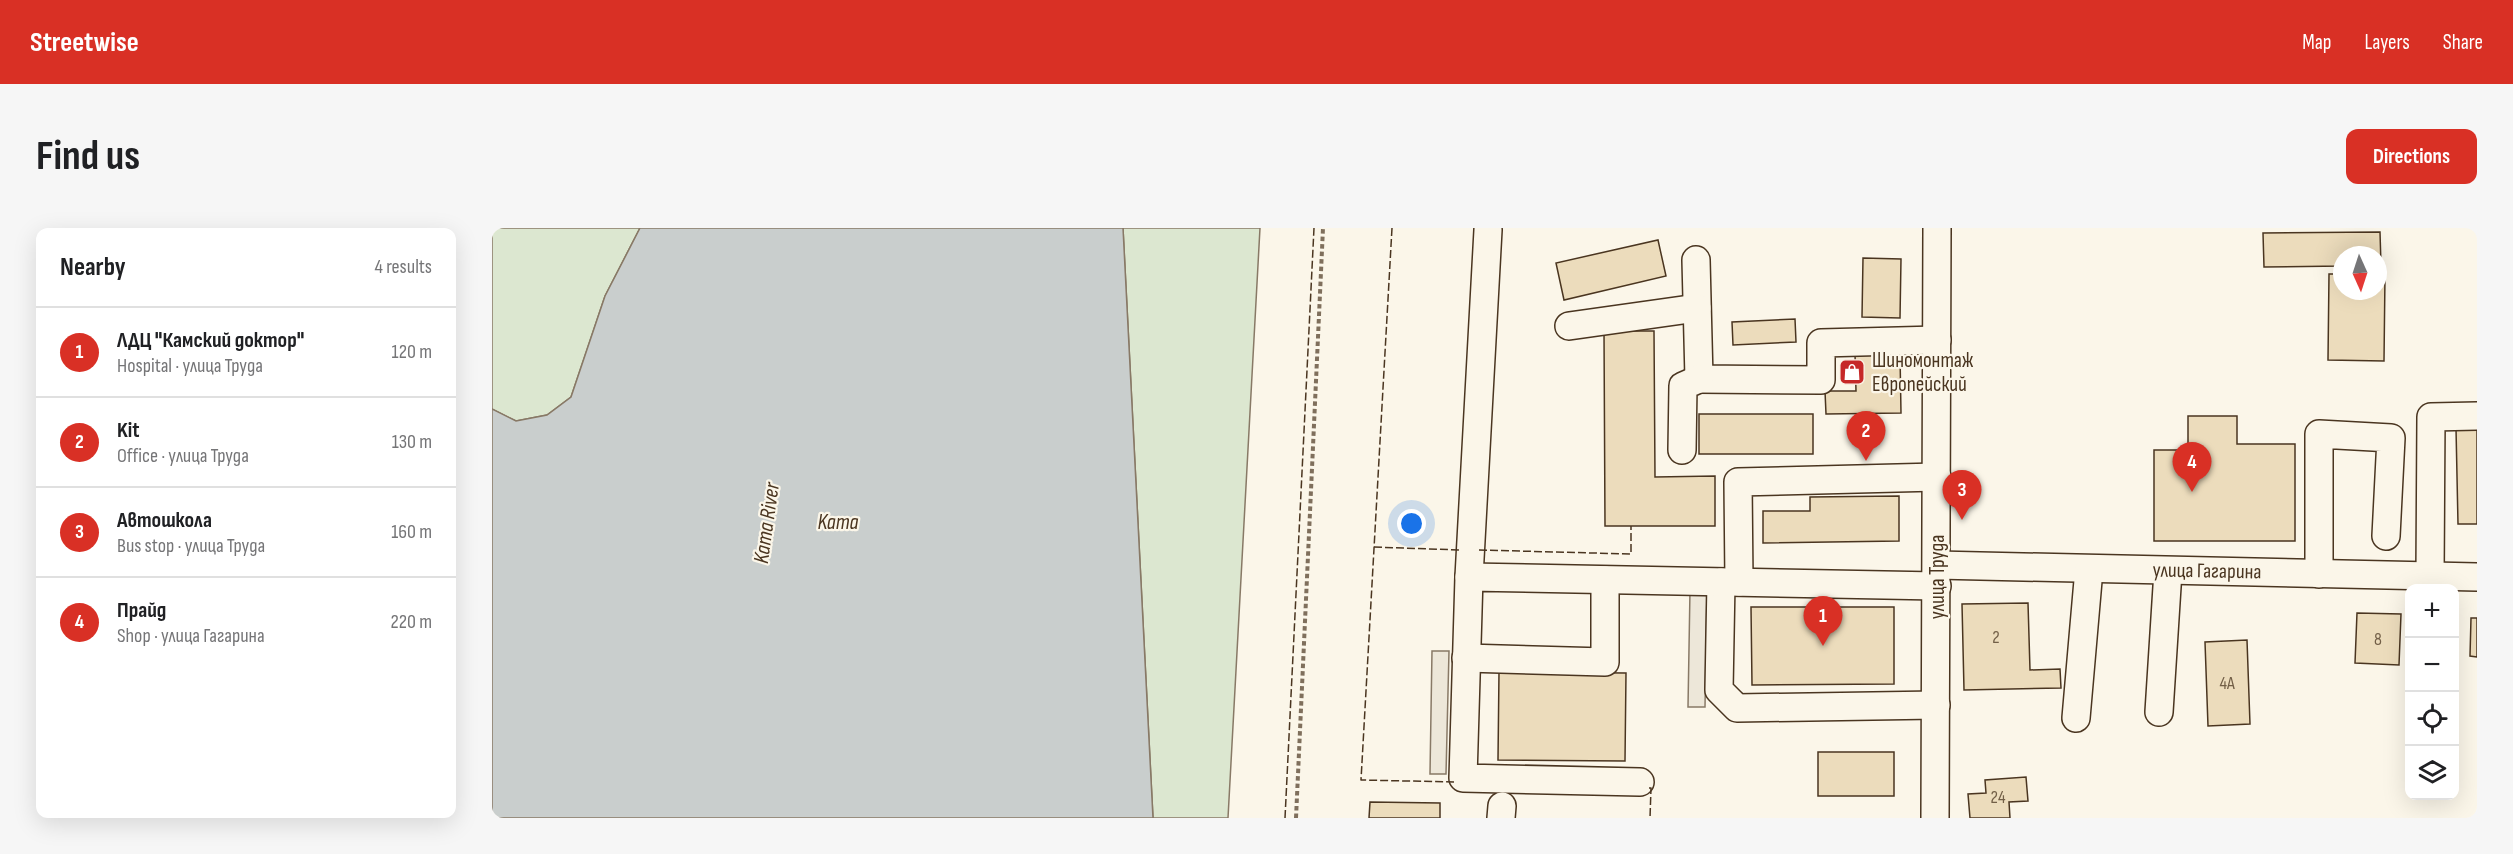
<!DOCTYPE html>
<meta charset="utf-8">
<style>
:root{--surface:#fff;--page:#f6f6f6;--text:#202124;--muted:#757577;--line:#e0e0e0;--accent:#d93025}
body{margin:0;font-family:"Sofia Sans Condensed",sans-serif;background:var(--page);color:var(--text)}
.controls{position:absolute;right:18px;bottom:18px;display:grid;overflow:hidden;border-radius:12px;box-shadow:0 6px 24px #0002}
.controls button{width:54px;height:54px;display:grid;place-items:center;padding:0;border:0;border-bottom:2px solid var(--line);background:var(--surface);color:var(--text);font:30px sans-serif}
.compass{position:absolute;left:1841px;top:18px;width:54px;height:54px;border-radius:50%;background:var(--surface);box-shadow:0 6px 24px #0002;rotate:177deg}
.you{position:absolute;left:920px;top:296px;width:21px;height:21px;margin:-15px;border:4px solid #fff;border-radius:50%;background:#1a73e8;box-shadow:0 0 0 9px #1a73e833}
.badge{display:grid;place-items:center;width:39px;height:39px;border-radius:50%;background:var(--accent);color:#fff;font-size:20px;font-weight:700}
.pin{position:absolute;translate:-50% -50px;filter:drop-shadow(0 2px 3px #0008)}
.pin::after{content:'';position:absolute;top:32px;width:21px;height:18px;background:inherit;clip-path:polygon(0 0,100% 0,50% 100%)}
.list{margin:0;padding:0;list-style:none}
h2{display:flex;justify-content:space-between;align-items:center;height:78px;margin:0;padding:0 24px;font-size:26px}
h2 small{font-size:20px;font-weight:400;color:var(--muted)}
.list li{display:grid;grid-template-columns:39px 1fr auto;gap:18px;align-items:center;box-sizing:border-box;height:90px;padding:0 24px;border-top:2px solid var(--line)}
.list b{display:block;font-size:22px;white-space:nowrap}
.list p{margin:0;font-size:20px;white-space:nowrap;color:var(--muted)}
.list em{font-size:20px;font-style:normal;color:var(--muted)}
.icon{flex:none;width:33px;height:33px;fill:none;stroke:currentColor;stroke-width:2;stroke-linecap:round;stroke-linejoin:round}
.map{position:relative;flex:none;width:1985px;height:590px;overflow:hidden;border-radius:12px}
header{display:flex;align-items:center;gap:36px;box-sizing:border-box;height:84px;padding:0 30px;background:var(--accent);color:#fff}
header strong{font-size:28px}
nav{display:flex;gap:33px;margin-inline-start:auto;font-size:21px}
.intro{display:flex;align-items:center;justify-content:space-between;box-sizing:border-box;height:144px;padding:0 36px}
h1{margin:0;font-size:42px}
.button{padding:15px 27px;border-radius:12px;background:var(--accent);color:#fff;font-size:21px;font-weight:700}
main{display:flex;gap:36px;padding:0 36px}
aside{flex:1;background:var(--surface);border-radius:12px;box-shadow:0 6px 24px #0002}
.map>svg:first-child{display:block}
.green{fill:#dce7d0;stroke:#887966;stroke-width:1.5}
.parking{fill:#ede7d9;stroke:#887966;stroke-width:1.5}
.water{fill:#c9cecd;stroke:#887966;stroke-width:1.5}
.building{fill:#ecdcbc;stroke:#4a3520;stroke-width:1.5}
.lines{fill:none;stroke-linecap:round;stroke-linejoin:round}
.minor-casing{stroke:#4a3520;stroke-width:30}
.path{stroke:#7f6f5c;stroke-width:4;stroke-dasharray:4.5 3;stroke-linecap:butt}
.minor{stroke:#fbf6e9;stroke-width:27}
.fence{stroke:#4a3520;stroke-width:1.5;stroke-dasharray:8 3;stroke-linecap:butt}
.labels{text-anchor:middle;dominant-baseline:central;stroke-width:4.5;stroke-linejoin:round;paint-order:stroke}
.number-label{font-size:18px;fill:#725f47}
.poi-label{font-size:21px;fill:#4a3520;stroke:#fbf6e9;text-anchor:start}
.street-label{font-size:21px;fill:#4a3520;stroke:#fbf6e9}
.water-label{font-size:22px;font-style:italic;fill:#4a3520;stroke:#fbf6e9}
</style>
<header>
<strong>Streetwise</strong>
<nav><a>Map</a><a>Layers</a><a>Share</a></nav>
</header>
<div class="intro"><h1>Find us</h1><a class="button">Directions</a></div>
<main>
<aside>
<h2>Nearby<small>4 results</small></h2>
<ul class="list">
<li><span class="badge">1</span><div><b>ЛДЦ &quot;Камский доктор&quot;</b><p>Hospital · улица Труда</p></div><em>120 m</em></li>
<li><span class="badge">2</span><div><b>Kit</b><p>Office · улица Труда</p></div><em>130 m</em></li>
<li><span class="badge">3</span><div><b>Автошкола</b><p>Bus stop · улица Труда</p></div><em>160 m</em></li>
<li><span class="badge">4</span><div><b>Прайд</b><p>Shop · улица Гагарина</p></div><em>220 m</em></li>
</ul>
</aside>
<div class="map">
<svg width="1985" height="590" viewBox="0 0 1985 590">
<rect width="100%" height="100%" fill="#fbf6e9"/>
<!-- green -->
<g class="green">
<polygon points="0,0 148,0 113,68 79,169 55,187 24,193 0,181"/>
<polygon points="631,0 768,0 736,590 661,590"/>
</g>
<!-- parking -->
<g class="parking">
<polygon points="1198,362 1215,362 1213,479 1196,479"/>
<polygon points="940,423 957,423 954,546 938,546"/>
</g>
<!-- water -->
<polygon class="water" points="148,0 631,0 661,590 0,590 0,181 24,193 55,187 79,169 113,68"/>
<!-- building -->
<g class="building">
<polygon points="1888,4 1889,37 1886,37 1886,27 1850,27 1850,38 1772,39 1771,5"/>
<polygon points="1166,12 1174,48 1072,72 1064,35"/>
<polygon points="1371,30 1409,31 1408,90 1370,89"/>
<polygon points="1837,46 1850,46 1850,63 1886,63 1886,47 1893,47 1892,133 1836,132"/>
<polygon points="1303,91 1304,114 1241,117 1240,94"/>
<polygon points="1112,103 1162,103 1163,249 1223,248 1223,298 1113,298"/>
<polygon points="1363,126 1408,126 1409,185 1334,186 1333,163 1364,163"/>
<rect x="1207" y="186" width="114" height="40"/>
<polygon points="1696,188 1745,188 1745,216 1803,216 1803,313 1662,313 1662,222 1696,222"/>
<polygon points="1964,200 1985,200 1985,296 1966,296"/>
<polygon points="1407,268 1407,313 1271,315 1271,283 1318,283 1318,269"/>
<polygon points="1536,375 1538,442 1568,441 1569,460 1472,462 1470,376"/>
<polygon points="1259,379 1402,379 1402,456 1260,457"/>
<polygon points="1865,385 1909,386 1907,437 1863,435"/>
<polygon points="1979,390 1985,390 1985,429 1978,428"/>
<polygon points="1755,412 1758,496 1716,498 1713,414"/>
<polygon points="1007,444 1134,445 1133,533 1006,532"/>
<rect x="1326" y="524" width="76" height="44"/>
<polygon points="1534,549 1536,573 1517,574 1518,590 1478,590 1476,566 1494,565 1493,552"/>
<polygon points="878,574 948,575 948,590 877,590"/>
</g>
<g class="lines">
<!-- minor casing -->
<g class="minor-casing">
<g id="minor">
<polyline points="1204,32 1207,151 1329,152 1329,115 1445,112"/>
<polyline points="1077,98 1205,80"/>
<polyline points="1190,222 1191,158 1207,151"/>
<polyline points="1445,337 1985,349"/>
<polyline points="1827,346 1827,206 1899,210 1894,308"/>
<polyline points="1938,348 1939,189 1985,188"/>
<polyline points="977,349 996,2"/>
<polyline points="1229,354 1227,462 1245,480 1444,477"/>
<polyline points="1247,354 1246,254 1445,249"/>
<polyline points="974,430 1113,434 1113,352"/>
<polyline points="1667,484 1676,343"/>
<polyline points="1584,490 1597,341"/>
<polyline points="1148,554 971,550 977,349 1445,358"/>
<polyline points="1009,590 1010,578"/>
<polyline points="1443,590 1445,0"/>
</g>
</g>
<!-- path -->
<polyline class="path" points="804,590 831,0"/>
<!-- minor -->
<use href="#minor" class="minor"/>
<!-- fence -->
<g class="fence">
<polyline points="900,0 869,552 962,554"/>
<polyline points="882,319 969,322"/>
<polyline points="987,322 1139,326 1139,298"/>
<polyline points="1157,560 1159,560 1158,590"/>
<polyline points="793,590 822,0"/>
</g>
</g>
<!-- icons -->
<defs>
<g id="shop-square" transform="scale(1.35)"><rect x="-9" y="-9" width="18" height="18" rx="4" fill="#c62828" stroke="#fbf6e9"/><path d="M-5-2.5h2.3a2.7 3.5 0 0 1 5.4 0H5L5.5 6h-11ZM-1.5-2.5h3a1.5 2.3 0 0 0-3 0Z" fill="#fff"/></g>
</defs>
<g fill-rule="evenodd">
<use href="#shop-square" x="1360" y="144"/>
</g>
<g class="labels">
<!-- number labels -->
<g class="number-label">
<text x="1504" y="409">2</text>
<text x="1886" y="411">8</text>
<text x="1735" y="455">4А</text>
<text x="1506" y="569">24</text>
</g>
<!-- poi labels -->
<g class="poi-label">
<text x="1380" y="132">Шиномонтаж<tspan x="1380" dy="24">Европейский</tspan></text>
</g>
<!-- street labels -->
<g class="street-label">
<text transform="translate(1715 343) rotate(1)">улица Гагарина</text>
<text transform="translate(1445 349) rotate(-90)">улица Труда</text>
</g>
<!-- water labels -->
<g class="water-label">
<text x="346" y="294">Kama</text>
<text transform="translate(275 295) rotate(-82)">Kama River</text>
</g>
</g>
</svg>
<div class="controls">
<button>+</button>
<button>−</button>
<button><svg class="icon" aria-label="locate" viewBox="0 0 24 24"><circle cx="12" cy="12" r="6"/><path d="M12 2v4M12 18v4M2 12h4M18 12h4"/></svg></button>
<button><svg class="icon" aria-label="layers" viewBox="0 0 24 24"><path d="M12 4l9 5-9 5-9-5zM3 14l9 5 9-5"/></svg></button>
</div>
<svg class="compass" viewBox="-18 -18 36 36"><path d="M0-13l5 13h-10z" fill="#e53935"/><path d="M0 13l5-13h-10z" fill="#757577"/></svg>
<div class="you"></div>
<div class="pin badge" style="left:1331px;top:418px">1</div>
<div class="pin badge" style="left:1374px;top:233px">2</div>
<div class="pin badge" style="left:1470px;top:292px">3</div>
<div class="pin badge" style="left:1700px;top:264px">4</div>
</div>
</main>
